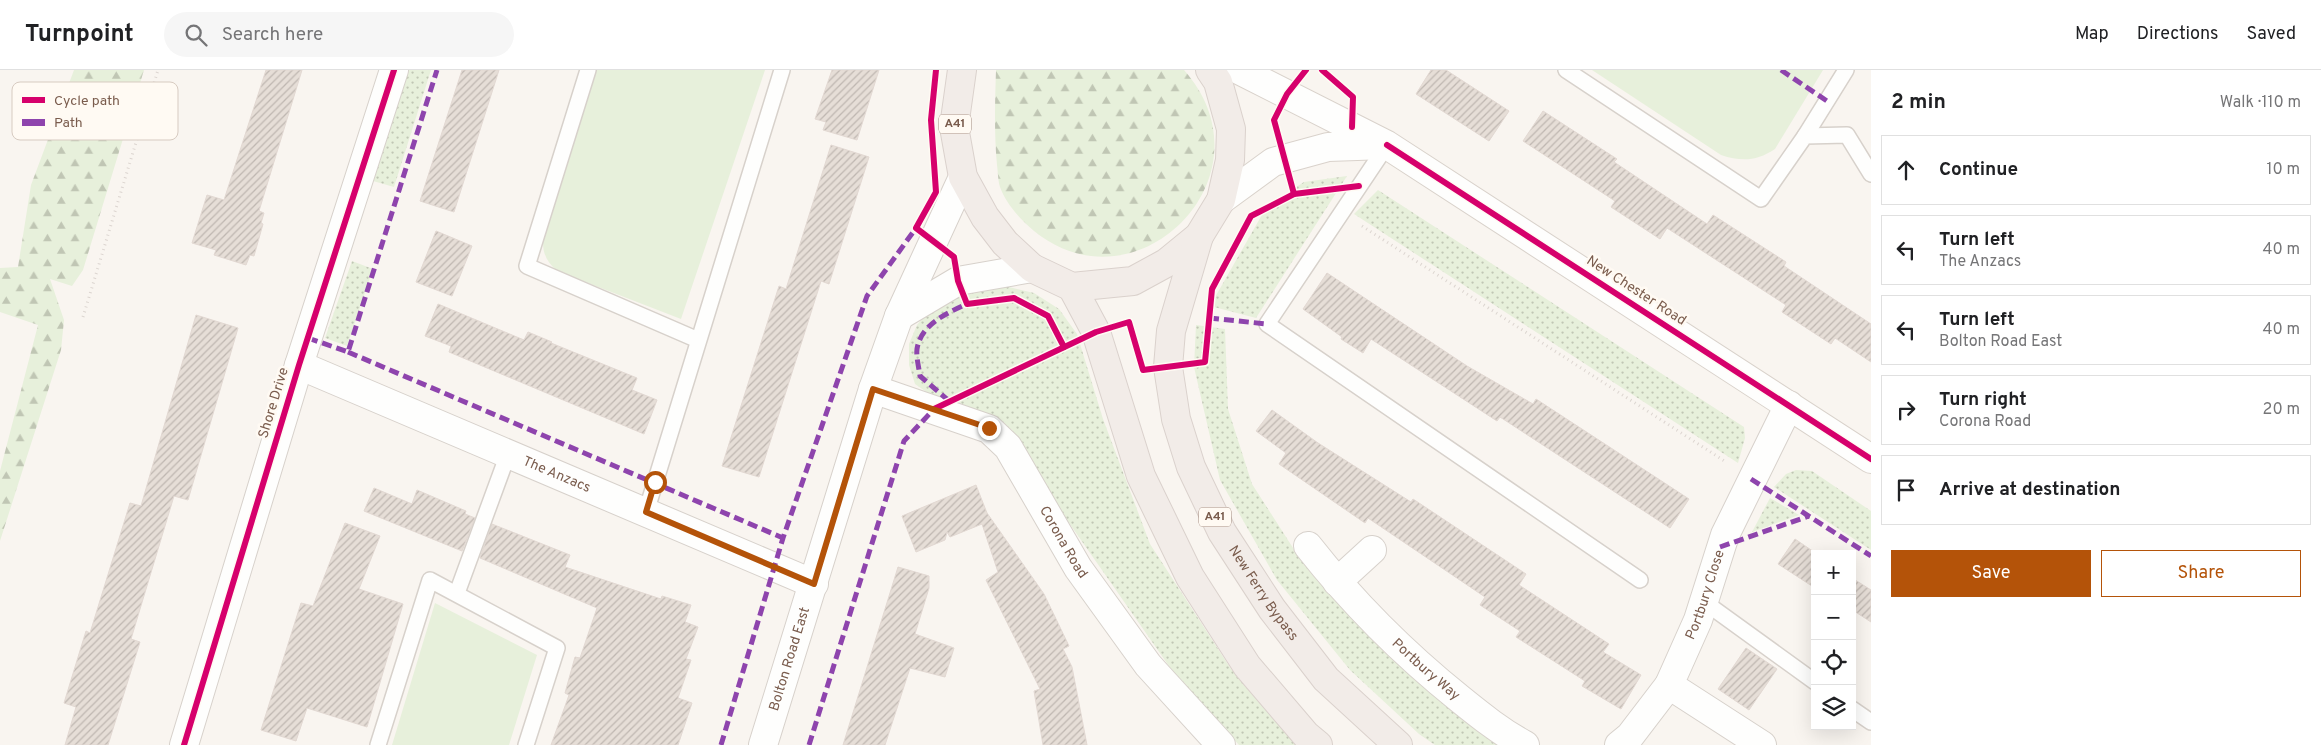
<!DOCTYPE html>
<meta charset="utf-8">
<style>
:root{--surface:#fff;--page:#f6f6f6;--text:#202124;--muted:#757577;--line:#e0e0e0;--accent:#b45309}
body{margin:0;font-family:Overpass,sans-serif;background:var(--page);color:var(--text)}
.controls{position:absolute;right:15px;bottom:15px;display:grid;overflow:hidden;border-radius:0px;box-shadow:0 5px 20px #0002}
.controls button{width:45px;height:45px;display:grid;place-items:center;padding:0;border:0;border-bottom:1px solid var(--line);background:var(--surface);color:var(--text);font:25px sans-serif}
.stop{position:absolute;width:15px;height:15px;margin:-11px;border:4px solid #b45309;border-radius:50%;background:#fff}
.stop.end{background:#b45309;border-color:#fff;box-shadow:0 1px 5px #0008}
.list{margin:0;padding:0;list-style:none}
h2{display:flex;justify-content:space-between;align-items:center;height:65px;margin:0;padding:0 20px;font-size:21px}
h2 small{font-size:16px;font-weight:400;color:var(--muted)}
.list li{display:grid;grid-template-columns:32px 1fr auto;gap:15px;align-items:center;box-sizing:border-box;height:70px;margin:0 10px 10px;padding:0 10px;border:1px solid var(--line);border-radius:0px}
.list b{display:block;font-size:19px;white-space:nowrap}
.list p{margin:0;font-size:16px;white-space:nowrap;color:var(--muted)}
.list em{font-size:16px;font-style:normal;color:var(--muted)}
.actions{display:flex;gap:10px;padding:15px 20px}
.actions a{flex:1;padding:11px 0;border:1px solid var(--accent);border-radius:0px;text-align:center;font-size:18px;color:var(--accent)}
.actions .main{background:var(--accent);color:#fff}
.icon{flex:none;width:28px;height:28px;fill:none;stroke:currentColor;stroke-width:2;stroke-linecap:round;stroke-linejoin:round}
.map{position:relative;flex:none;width:1871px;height:675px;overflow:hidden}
header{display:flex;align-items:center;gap:30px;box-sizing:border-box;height:70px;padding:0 25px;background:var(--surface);border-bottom:1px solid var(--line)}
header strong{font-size:24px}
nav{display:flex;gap:28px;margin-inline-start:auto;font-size:18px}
.search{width:350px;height:45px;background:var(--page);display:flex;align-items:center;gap:12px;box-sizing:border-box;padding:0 18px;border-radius:28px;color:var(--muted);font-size:19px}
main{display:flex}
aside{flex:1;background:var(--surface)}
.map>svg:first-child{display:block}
.grass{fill:url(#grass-dots)}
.forest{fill:url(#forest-firs)}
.green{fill:#e7f0db}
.building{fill:url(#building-hatch);stroke:#e2d8d2}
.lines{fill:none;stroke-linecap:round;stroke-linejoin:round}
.service-casing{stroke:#d7d1cb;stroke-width:18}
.minor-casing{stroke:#d7d1cb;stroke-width:30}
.secondary-casing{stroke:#d9d2cb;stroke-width:30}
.trunk-casing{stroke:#dad1cc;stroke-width:30}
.path{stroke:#dcd5d0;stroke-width:3;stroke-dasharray:1 4;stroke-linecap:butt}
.service{stroke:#fefefd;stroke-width:15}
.minor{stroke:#fefefd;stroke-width:28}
.secondary{stroke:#fefefd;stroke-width:28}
.trunk{stroke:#f2ece8;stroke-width:28}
.quiet{stroke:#8e44ad;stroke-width:5;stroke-dasharray:10 5;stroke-linecap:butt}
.cycleway-casing{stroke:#fffaf3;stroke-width:9}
.cycleway{stroke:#d6006c;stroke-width:6}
.route{stroke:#b45309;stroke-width:6}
.labels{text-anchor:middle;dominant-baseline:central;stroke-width:5;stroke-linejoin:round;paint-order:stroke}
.shield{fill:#fffaf3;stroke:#a28b7f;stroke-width:1}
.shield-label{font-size:12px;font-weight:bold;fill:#7a5c4d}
.street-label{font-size:14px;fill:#7a5c4d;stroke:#fffaf3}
.key{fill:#fffaf3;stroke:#d7cbc1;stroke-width:1}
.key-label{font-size:14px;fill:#7a5c4d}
</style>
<header>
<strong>Turnpoint</strong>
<div class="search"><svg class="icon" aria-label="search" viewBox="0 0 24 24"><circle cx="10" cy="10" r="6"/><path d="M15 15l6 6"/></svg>Search here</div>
<nav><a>Map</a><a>Directions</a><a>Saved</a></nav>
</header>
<main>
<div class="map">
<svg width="1871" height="675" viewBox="0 0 1871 675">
<defs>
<pattern id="grass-dots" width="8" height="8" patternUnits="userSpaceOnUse" patternTransform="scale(1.25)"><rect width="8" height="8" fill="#e7f0db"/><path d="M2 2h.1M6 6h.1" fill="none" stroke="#c0c6b4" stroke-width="1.8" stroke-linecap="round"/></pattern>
<pattern id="forest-firs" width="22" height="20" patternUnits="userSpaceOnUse" patternTransform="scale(1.25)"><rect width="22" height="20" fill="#e7f0db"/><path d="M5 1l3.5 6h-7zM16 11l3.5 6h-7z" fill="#c0c6b4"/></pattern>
<pattern id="building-hatch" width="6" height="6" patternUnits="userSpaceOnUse" patternTransform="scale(1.25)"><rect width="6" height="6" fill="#e6ded7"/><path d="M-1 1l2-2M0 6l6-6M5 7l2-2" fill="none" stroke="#bfb7b1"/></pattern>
</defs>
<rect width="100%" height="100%" fill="#f9f5f0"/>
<!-- grass -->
<g class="grass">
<polygon points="408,0 431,0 394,117 373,111"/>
<polygon points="1347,106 1256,248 1210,236 1267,136 1304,112"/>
<polygon points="1378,120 1744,357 1745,368 1738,393 1354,144"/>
<polygon points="352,191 373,199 347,276 325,268"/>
<polygon points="1005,216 1034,223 1059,239 1077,264 1103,349 1150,474 1231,599 1297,675 1239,675 1178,609 1067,450 1012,360 988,345 938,330 915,314 909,295 909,274 917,255 930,239 975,218"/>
<polygon points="1196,255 1225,259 1228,339 1252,414 1295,481 1420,613 1499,675 1435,675 1419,664 1350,600 1277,510 1220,410 1194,297"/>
<polygon points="1796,400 1812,401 1871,441 1871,480 1774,417 1786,404"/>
<polygon points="1770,428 1799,445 1752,462"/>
</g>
<!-- forest -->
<g class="forest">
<polygon points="74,0 144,0 83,200 72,216 50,209 64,250 61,280 0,471 0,401 38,255 0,242 0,198 18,197 31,115"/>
<path d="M996,0H1184C1277,105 1137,245 1034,161C1021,150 1006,134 1000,117C998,111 998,102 997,95C994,63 995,31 996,0Z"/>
</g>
<!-- green -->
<g class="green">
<path d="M596,0H765L681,249L557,201C545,190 541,180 544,164Z"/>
<path d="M1592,0H1823L1775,79C1757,91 1742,92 1721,85Z"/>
<polygon points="435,533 537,585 509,675 392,675"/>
</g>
<!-- building -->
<g class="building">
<polygon points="266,0 302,0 259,141 264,143 261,153 263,154 254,186 250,185 246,195 214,185 216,180 192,173 207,125 224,130"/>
<polygon points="462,0 499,0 454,142 420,131"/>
<polygon points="832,0 879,0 857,70 823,60 826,52 815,49"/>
<polygon points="1431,0 1446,0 1509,41 1489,71 1416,24"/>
<polygon points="1543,41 1617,89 1614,92 1707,154 1713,145 1786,192 1784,196 1871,254 1871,292 1835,268 1831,274 1782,242 1786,235 1667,158 1660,169 1611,137 1615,131 1523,71"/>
<polygon points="831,75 869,87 829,214 821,211 759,407 722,396 779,216 786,219"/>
<polygon points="436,161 472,176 452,226 416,212"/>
<polygon points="1327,203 1467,296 1533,334 1536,329 1689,429 1670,458 1500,347 1497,351 1371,269 1363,283 1341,269 1342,267 1303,239"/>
<polygon points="438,234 524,270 528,262 552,272 551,273 637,308 632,320 657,330 644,364 449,282 451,276 425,266"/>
<polygon points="196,245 238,258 188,430 174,426 131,569 140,572 108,675 65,675 76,637 64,633 86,561 90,563 130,433 141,436"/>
<polygon points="1272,340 1318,373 1411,432 1413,429 1526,504 1519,515 1609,574 1603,582 1641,605 1621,639 1582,616 1585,611 1516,567 1520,561 1480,535 1485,527 1368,448 1365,453 1279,394 1286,383 1256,361"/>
<polygon points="976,415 987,443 1044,524 1069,576 1063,579 1072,597 1087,675 1043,675 1034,621 1040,619 986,510 998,502 982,454 950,467 947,462 945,470 916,482 902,446"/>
<polygon points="374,418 412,434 417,420 466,441 465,444 475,448 462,481 364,441"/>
<polygon points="345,453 380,466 359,519 403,534 367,657 307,638 296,671 261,660 301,533 313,536"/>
<polygon points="492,454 570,485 565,497 661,529 662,526 691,535 685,552 698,557 686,589 691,590 678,628 692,633 678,675 551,675 569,625 565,623 575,587 580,588 597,538 480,488"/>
<polygon points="1795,469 1817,484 1815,484 1815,518 1778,494"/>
<polygon points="898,497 929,506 929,518 915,564 954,578 945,607 910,598 885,675 843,675"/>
<polygon points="1852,508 1871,520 1871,552 1854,541 1852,543"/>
<polygon points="1746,578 1777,599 1749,640 1718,619"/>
</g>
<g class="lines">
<!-- service casing -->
<g class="service-casing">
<g id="service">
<polyline points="588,0 527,196 698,270"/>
<polyline points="1566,0 1761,129 1805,66 1847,65 1871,104"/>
<polyline points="1805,66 1846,0"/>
<polyline points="1387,75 1267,254 1640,510"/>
<polyline points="646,442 782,0"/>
<polyline points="457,523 508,384"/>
<polyline points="1703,531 1815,612"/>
<polyline points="1852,639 1871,652"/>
<polyline points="378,675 430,510 557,578 526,675"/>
</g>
</g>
<!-- minor casing -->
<g class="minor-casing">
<g id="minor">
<polyline points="899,246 958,211 1032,198"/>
<path id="s1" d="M299,295L814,514"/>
<path id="s2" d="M873,319L989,359L1008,377L1078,498L1148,595L1221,675"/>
<path id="s3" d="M1308,476C1352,532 1404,584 1460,629C1481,646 1501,662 1525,675"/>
<polyline points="1337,512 1372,480"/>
<polyline points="184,675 299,295 394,0"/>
<path id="s4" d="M763,675L873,319L899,246L963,107"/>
<polyline points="1619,675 1630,666 1669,615"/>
<path id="s5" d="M1762,675L1669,615L1698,550L1725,465L1789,335"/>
</g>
</g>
<!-- secondary casing -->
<g class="secondary-casing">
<g id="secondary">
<polyline points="1239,0 1387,75 1871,389"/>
<polyline points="1221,130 1273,92 1328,77 1386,75"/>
</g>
</g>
<!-- trunk casing -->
<g class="trunk-casing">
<g id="trunk">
<polyline points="962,0 954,57 963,107 985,147 1005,173 1032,198 1072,217 1133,211 1166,193 1199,166 1221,130 1230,90 1231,59 1218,12 1210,0"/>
<path id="s6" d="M1199,166L1171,261L1168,297L1176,349L1191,397L1222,462L1272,539L1326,609L1398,675"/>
<polyline points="1072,217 1096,262 1141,406 1190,507 1247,596 1306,665 1318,675"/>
</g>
</g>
<!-- path -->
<g class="path">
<polyline points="1362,156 1726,392"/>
<polyline points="83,247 158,0"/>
</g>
<!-- service -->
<use href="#service" class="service"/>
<!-- minor -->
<use href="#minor" class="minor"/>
<!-- secondary -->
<use href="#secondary" class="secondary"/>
<!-- trunk -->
<use href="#trunk" class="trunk"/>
<!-- quiet -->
<g class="quiet">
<polyline points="1781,0 1827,31"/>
<polyline points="1209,248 1267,254"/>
<polyline points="308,268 348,282 437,0"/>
<polyline points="348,282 783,468"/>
<path d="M949,331L920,306C919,298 916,287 917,279C921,254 947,243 967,234"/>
<polyline points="1751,409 1871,486"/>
<polyline points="1720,477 1809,446"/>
<polyline points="721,675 783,468 867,226 916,158"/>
<polyline points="809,675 904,371 934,339"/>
</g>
<!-- cycleway casing -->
<g class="cycleway-casing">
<g id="cycleway">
<polyline points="936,0 931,50 936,122 916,158 954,187 958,211 967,234 1014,228 1048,246 1064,277"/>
<polyline points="1322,0 1353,27 1352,57"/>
<polyline points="1387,75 1871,389"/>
<polyline points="1294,124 1274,50 1287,24 1306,0"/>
<polyline points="934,339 1096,262 1129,252 1143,300 1205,292 1212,219 1251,146 1294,124 1359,116"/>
<polyline points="184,675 299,295 394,0"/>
</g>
</g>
<!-- cycleway -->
<use href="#cycleway" class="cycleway"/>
</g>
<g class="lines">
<!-- route -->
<polyline class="route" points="655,412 646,442 814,514 873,319 989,358"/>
</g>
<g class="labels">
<!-- shield labels -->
<g class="shield">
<rect x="939" y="44.5" width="32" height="19" rx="4"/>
<rect x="1199" y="437.5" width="32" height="19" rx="4"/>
</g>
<g class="shield-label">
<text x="955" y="54">A41</text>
<text x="1215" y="447">A41</text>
</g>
<!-- street labels -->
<g class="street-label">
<text transform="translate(1636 221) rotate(33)">New Chester Road</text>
<text transform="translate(274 333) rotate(-73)">Shore Drive</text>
<text stroke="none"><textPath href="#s1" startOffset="280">The Anzacs</textPath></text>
<text stroke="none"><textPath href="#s2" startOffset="259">Corona Road</textPath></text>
<text stroke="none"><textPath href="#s6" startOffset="384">New Ferry Bypass</textPath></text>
<text stroke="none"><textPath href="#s5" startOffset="208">Portbury Close</textPath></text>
<text stroke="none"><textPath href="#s4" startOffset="90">Bolton Road East</textPath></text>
<text stroke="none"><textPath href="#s3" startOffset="171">Portbury Way</textPath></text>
</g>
</g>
<!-- legend -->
<rect x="12" y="12" width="166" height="58" rx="8" class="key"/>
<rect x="22" y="27" width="23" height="6" fill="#d6006c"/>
<rect x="22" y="49" width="23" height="7" fill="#8e44ad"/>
<g class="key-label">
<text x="54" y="35">Cycle path</text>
<text x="54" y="57">Path</text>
</g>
</svg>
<div class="controls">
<button>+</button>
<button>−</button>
<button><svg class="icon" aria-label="locate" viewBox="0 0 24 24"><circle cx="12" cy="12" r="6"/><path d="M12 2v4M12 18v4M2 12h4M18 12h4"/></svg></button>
<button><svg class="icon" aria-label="layers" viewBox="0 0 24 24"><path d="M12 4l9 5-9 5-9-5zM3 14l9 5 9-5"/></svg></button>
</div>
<div class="stop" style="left:655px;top:412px"></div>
<div class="stop end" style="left:989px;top:358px"></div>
</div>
<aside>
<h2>2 min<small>Walk · 110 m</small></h2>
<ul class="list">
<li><svg class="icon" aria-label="ahead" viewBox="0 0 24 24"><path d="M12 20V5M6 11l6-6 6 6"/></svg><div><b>Continue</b></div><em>10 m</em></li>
<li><svg class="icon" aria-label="left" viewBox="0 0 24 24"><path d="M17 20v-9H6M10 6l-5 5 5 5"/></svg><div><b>Turn left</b><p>The Anzacs</p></div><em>40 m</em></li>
<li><svg class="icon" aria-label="left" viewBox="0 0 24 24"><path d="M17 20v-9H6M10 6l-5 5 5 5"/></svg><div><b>Turn left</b><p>Bolton Road East</p></div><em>40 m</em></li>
<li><svg class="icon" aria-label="right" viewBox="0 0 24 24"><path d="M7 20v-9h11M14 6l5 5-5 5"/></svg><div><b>Turn right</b><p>Corona Road</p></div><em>20 m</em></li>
<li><svg class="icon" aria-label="arrive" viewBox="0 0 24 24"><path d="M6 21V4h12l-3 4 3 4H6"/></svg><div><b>Arrive at destination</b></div></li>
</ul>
<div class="actions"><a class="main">Save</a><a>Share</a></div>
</aside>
</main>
